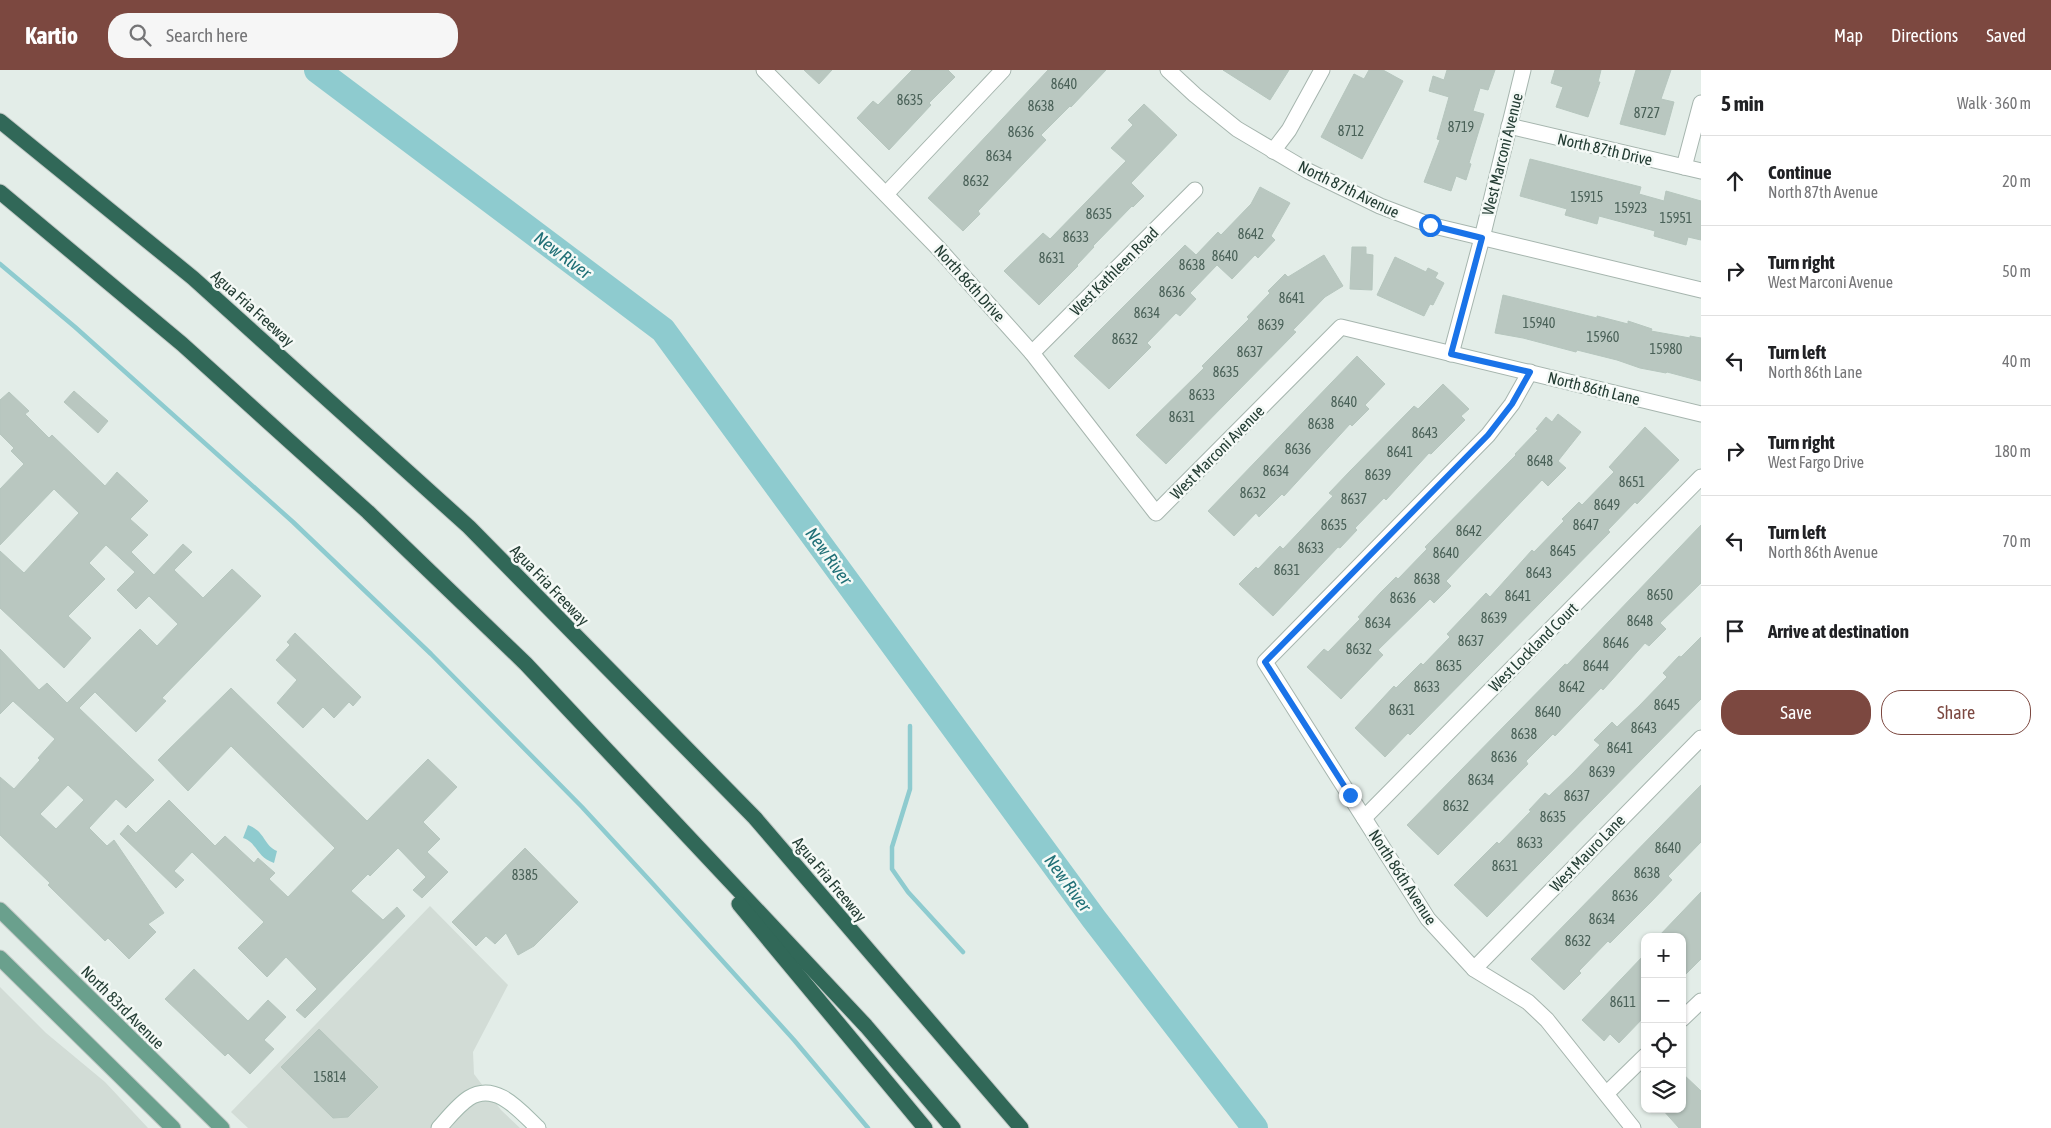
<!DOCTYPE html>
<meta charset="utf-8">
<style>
:root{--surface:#fff;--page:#f6f6f6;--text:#202124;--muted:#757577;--line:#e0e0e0;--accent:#7c4840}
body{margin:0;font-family:"Asap Condensed",sans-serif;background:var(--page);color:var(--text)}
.controls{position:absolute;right:15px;bottom:15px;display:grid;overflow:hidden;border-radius:10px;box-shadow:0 1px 4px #0004}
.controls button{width:45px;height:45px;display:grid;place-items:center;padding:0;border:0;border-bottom:1px solid var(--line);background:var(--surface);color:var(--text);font:25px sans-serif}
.stop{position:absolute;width:15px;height:15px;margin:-11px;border:4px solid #1a73e8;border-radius:50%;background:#fff}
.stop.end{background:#1a73e8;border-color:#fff;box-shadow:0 1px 5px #0008}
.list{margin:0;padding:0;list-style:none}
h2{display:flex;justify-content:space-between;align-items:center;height:65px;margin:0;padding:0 20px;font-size:21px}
h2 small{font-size:16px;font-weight:400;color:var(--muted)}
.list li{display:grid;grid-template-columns:32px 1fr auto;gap:15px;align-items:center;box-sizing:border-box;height:90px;padding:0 20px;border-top:1px solid var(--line)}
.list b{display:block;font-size:19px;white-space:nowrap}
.list p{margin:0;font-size:16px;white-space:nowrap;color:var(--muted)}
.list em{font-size:16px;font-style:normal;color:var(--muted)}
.actions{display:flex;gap:10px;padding:15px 20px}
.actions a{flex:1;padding:11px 0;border:1px solid var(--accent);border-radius:20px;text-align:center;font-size:18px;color:var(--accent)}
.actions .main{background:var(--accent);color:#fff}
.icon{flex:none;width:28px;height:28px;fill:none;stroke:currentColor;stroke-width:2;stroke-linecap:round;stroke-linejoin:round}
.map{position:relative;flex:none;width:1701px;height:1058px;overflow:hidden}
header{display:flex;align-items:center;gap:30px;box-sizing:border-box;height:70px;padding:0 25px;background:var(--accent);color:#fff}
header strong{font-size:24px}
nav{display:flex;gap:28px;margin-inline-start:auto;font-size:18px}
.search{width:350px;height:45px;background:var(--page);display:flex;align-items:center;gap:12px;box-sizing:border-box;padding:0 18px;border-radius:20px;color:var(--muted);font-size:19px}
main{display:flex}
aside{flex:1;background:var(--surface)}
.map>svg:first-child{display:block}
.built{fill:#d2dcd6}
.water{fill:#8ecbcf}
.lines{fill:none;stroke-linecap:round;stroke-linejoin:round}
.stream{stroke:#8ecbcf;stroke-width:4.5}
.river{stroke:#8ecbcf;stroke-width:26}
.building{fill:#b9c7c0;stroke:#b6c6be;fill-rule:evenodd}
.street-casing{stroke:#a6b5ae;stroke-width:17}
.secondary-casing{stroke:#a2b8ae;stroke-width:17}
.primary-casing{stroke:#c2c9c6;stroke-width:17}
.highway-casing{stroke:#c2c9c6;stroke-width:17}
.street{stroke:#fff;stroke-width:15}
.secondary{stroke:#fff;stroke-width:15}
.primary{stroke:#6aa08d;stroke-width:15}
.highway{stroke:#316858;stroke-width:15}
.route{stroke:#1a73e8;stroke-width:6}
.labels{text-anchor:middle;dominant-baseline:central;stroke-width:5;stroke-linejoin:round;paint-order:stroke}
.number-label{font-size:14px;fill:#496057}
.street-label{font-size:16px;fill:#243d34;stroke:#f4f9f6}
.water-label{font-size:18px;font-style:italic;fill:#207077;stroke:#f4f9f6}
</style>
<header>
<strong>Kartio</strong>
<div class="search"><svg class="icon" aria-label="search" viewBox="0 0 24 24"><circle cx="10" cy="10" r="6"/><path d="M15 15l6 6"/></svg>Search here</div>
<nav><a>Map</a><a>Directions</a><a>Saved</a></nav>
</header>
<main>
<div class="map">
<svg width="1701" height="1058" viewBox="0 0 1701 1058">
<rect width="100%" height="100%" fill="#e3ede8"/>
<!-- built -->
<g class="built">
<polygon points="430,836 508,915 473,982 474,1004 501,1040 520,1058 248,1058 231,1042"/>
<polygon points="0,917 46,963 105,1012 148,1058 0,1058"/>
</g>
<!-- water -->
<path class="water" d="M248,755C266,762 263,775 277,781L274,793C256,787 257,772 243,768Z"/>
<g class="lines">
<!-- stream -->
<g class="stream">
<polyline points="0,194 75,257 293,452 431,584 582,737 653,814 794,970 868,1058"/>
<polyline points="910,656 910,719 892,777 892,799 908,822 963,882"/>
</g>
<!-- river -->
<polyline class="river" points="317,0 663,260 1094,849 1255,1058"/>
</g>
<!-- building -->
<g class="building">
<polygon points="804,0 832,0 819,14"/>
<polygon points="912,0 948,0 955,7 929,33 931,35 889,80 857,48 873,31 878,35"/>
<polygon points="1048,0 1106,0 1071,37 1070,36 1041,65 1046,70 978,141 980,144 963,161 928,128"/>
<polygon points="1223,0 1289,0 1270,30"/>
<polygon points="1369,0 1383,0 1403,11 1362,89 1321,67 1354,4 1364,9"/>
<polygon points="1447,0 1495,0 1488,20 1480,18 1473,41 1484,44 1469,93 1471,94 1466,110 1456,106 1451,121 1424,112 1440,70 1437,69 1449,27 1429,21 1433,6 1444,10"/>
<polygon points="1555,0 1601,0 1598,12 1600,12 1588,47 1556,37 1563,17 1551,13"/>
<polygon points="1636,0 1671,0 1661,29 1674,32 1665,65 1620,54"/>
<polygon points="1144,34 1177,65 1131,113 1144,126 1133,137 1132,136 1093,176 1094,177 1077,195 1078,196 1039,235 1004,201 1043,163 1050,169 1126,91 1111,78 1133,55 1128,50"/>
<polygon points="1530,89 1641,117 1639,124 1664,131 1666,121 1701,131 1701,170 1688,167 1686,175 1654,166 1655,161 1599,146 1597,154 1565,145 1567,139 1520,126"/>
<polygon points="1260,117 1290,133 1271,166 1275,170 1258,188 1255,185 1232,209 1217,195 1190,223 1196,229 1180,246 1176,243 1147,273 1151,277 1109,319 1074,286 1185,175 1196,185 1218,162 1221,165 1251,134"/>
<polygon points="1352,177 1366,177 1366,184 1373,185 1372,220 1350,219"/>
<polygon points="1324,185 1343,216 1325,227 1293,260 1296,262 1166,394 1136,365 1204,298 1202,296 1249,249 1247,247 1270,223 1268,221 1285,204 1288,207"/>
<polygon points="1395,187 1426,202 1428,198 1438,203 1435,208 1444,213 1433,235 1430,234 1424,246 1377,225"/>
<polygon points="1503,225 1597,248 1597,246 1628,254 1628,251 1652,259 1651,261 1690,268 1690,266 1701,268 1701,311 1667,302 1666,303 1640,298 1617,290 1577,280 1576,282 1523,268 1495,263"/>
<polygon points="1357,286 1385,314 1365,335 1369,339 1352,356 1350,354 1284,426 1282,424 1259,447 1256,443 1234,466 1208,441"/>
<polygon points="1443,314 1469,339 1461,346 1465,350 1431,384 1429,383 1386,430 1384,428 1355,458 1357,460 1340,478 1338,477 1273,546 1239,514 1256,497 1258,499 1280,476 1283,479 1333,426 1329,423 1350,401 1414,336 1418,339"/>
<polygon points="74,321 108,351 98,363 64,332"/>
<path d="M9,322L29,341L25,344L49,368L52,365L105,416L117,402L148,431L130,449L148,465L131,482L154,505L183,474L192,482L174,500L203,528L232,499L261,526L162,628L166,631L136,662L95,622L79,638L154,710L126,738L116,729L89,758L107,776L114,770L164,843L148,854L156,862L129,889L108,868L105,871L48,815L50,813L0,765V707L14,719L40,690L38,688L55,669L13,631L0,644V579L39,620L47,613L67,633L140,559L157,576L178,554L149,526L136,539L117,520L135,502L106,475L89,493L105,509L68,546L91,568L64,598L0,538V481L24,503L79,443L54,419L0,475V419L24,394L11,381L14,378L0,364V330ZM68,715L84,730L56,759L40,744Z"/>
<polygon points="1558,344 1581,362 1558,391 1566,398 1548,416 1542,410 1446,511 1451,516 1434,533 1430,529 1378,580 1383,585 1341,629 1307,597 1324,579 1328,582 1360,549 1358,547 1381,522 1396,507 1398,509 1427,479 1425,477 1516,385 1515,384 1538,360 1536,359 1546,347 1552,352"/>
<polygon points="1645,357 1679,390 1637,434 1635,432 1608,460 1610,462 1479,595 1410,665 1408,663 1385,687 1355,658 1394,616 1396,618 1421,593 1423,595 1450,567 1447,564 1486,523 1490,527 1532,480 1534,482 1564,451 1562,449 1579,432 1582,435 1614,402 1609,397"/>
<polygon points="1701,455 1701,513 1660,553 1666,559 1649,576 1645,573 1603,620 1601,618 1555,666 1553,664 1526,691 1528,694 1438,785 1407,755 1565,594 1567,595"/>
<polygon points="295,563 361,627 353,636 349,632 334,648 323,637 303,658 277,633 297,610 276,590 290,575 287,572"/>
<polygon points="1701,567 1701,629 1487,847 1454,815 1497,772 1499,774 1531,741 1529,740 1545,723 1549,726 1572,704 1600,675 1594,670 1612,652 1617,657 1639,636 1667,607 1663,603 1679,586 1681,587"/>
<polygon points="231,618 367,751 428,689 457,717 423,752 440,769 427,782 448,802 422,828 413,820 426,807 398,778 370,806 368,804 351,821 383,850 397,837 405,846 305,948 296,940 317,919 286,887 267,907 238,878 264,852 192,782 174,801 184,810 176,818 120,764 128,755 136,763 169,730 215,776 225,766 254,793 258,788 275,803 269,809 288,827 335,778 231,676 188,721 158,690"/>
<polygon points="1701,715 1701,772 1668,806 1672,810 1650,833 1610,873 1608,871 1579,901 1581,903 1564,920 1531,889"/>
<polygon points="525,778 578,832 534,876 518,885 506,863 495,874 486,866 476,876 452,852"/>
<polygon points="1701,822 1701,889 1682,908 1682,867 1658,867"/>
<polygon points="1645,884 1645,946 1619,973 1610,964 1604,971 1582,950"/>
<polygon points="194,899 248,951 268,930 286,947 264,970 274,979 250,1004 228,983 225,986 165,929"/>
<polygon points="319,959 378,1017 348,1047 333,1048 281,997"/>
<polygon points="1682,1003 1701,1021 1701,1058 1679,1058 1662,1039 1682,1039"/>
</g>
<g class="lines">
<!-- street casing -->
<g class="street-casing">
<g id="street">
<polyline points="764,0 939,179 1032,283 1156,443 1341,257 1701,344"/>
<polyline points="1168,0 1195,25 1237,59 1308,101 1380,136 1430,155 1701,220"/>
<polyline points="1509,56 1701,101"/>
<polyline points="1273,81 1289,60 1322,0"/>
<polyline points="1684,97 1701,33"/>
<polyline points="886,124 1003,0"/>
<polyline points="1032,283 1195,120"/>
<polyline points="1451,284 1482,168 1523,0"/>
<polyline points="1530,302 1512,334 1488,365 1265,592 1428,849 1474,899 1528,932 1547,950 1633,1058"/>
<polyline points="1364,748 1701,407"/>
<polyline points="1474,899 1701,668"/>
<polyline points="1682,949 1701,931"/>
<polyline points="1607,1023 1645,986"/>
</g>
</g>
<!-- secondary casing -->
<g class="secondary-casing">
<path id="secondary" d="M439,1058C448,1048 458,1035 469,1028C496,1011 520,1041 538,1058"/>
</g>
<!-- primary casing -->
<g class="primary-casing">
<g id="primary">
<polyline points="0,840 222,1058"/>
<polyline points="0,888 173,1058"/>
</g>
</g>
<!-- highway casing -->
<g class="highway-casing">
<g id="highway">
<polyline points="0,51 193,208 469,457 755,748 1021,1058"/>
<polyline points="0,122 182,274 368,442 526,594 866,956 953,1058"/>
<polyline points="739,834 925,1058"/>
</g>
</g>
<!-- street -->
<use href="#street" class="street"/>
<!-- secondary -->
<use href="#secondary" class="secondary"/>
<!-- primary -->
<use href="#primary" class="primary"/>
<!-- highway -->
<use href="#highway" class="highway"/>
</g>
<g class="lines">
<!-- route -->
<polyline class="route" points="1350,725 1265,592 1488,365 1512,334 1530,302 1451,284 1482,168 1430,155"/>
</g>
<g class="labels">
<!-- number labels -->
<g class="number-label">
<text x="1064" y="14">8640</text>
<text x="910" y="30">8635</text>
<text x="1041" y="36">8638</text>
<text x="1647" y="43">8727</text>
<text x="1461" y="57">8719</text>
<text x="1351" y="61">8712</text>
<text x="1021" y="62">8636</text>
<text x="999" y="86">8634</text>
<text x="976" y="111">8632</text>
<text x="1587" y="127">15915</text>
<text x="1631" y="138">15923</text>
<text x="1099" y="144">8635</text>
<text x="1676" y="148">15951</text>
<text x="1251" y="164">8642</text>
<text x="1076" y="167">8633</text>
<text x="1225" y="186">8640</text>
<text x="1052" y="188">8631</text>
<text x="1192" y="195">8638</text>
<text x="1172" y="222">8636</text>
<text x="1292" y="228">8641</text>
<text x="1147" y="243">8634</text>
<text x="1539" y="253">15940</text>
<text x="1271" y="255">8639</text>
<text x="1603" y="267">15960</text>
<text x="1125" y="269">8632</text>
<text x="1666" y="279">15980</text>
<text x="1250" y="282">8637</text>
<text x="1226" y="302">8635</text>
<text x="1202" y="325">8633</text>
<text x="1344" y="332">8640</text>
<text x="1182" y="347">8631</text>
<text x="1321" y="354">8638</text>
<text x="1425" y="363">8643</text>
<text x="1298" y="379">8636</text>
<text x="1400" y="382">8641</text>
<text x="1540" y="391">8648</text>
<text x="1276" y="401">8634</text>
<text x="1378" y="405">8639</text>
<text x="1632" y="412">8651</text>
<text x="1253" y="423">8632</text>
<text x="1354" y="429">8637</text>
<text x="1607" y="435">8649</text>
<text x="1334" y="455">8635</text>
<text x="1586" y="455">8647</text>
<text x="1469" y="461">8642</text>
<text x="1311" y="478">8633</text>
<text x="1563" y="481">8645</text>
<text x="1446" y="483">8640</text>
<text x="1287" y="500">8631</text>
<text x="1539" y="503">8643</text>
<text x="1427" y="509">8638</text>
<text x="1660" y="525">8650</text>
<text x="1518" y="526">8641</text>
<text x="1403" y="528">8636</text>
<text x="1494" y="548">8639</text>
<text x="1640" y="551">8648</text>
<text x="1378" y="553">8634</text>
<text x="1471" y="571">8637</text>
<text x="1616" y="573">8646</text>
<text x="1359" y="579">8632</text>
<text x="1449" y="596">8635</text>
<text x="1596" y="596">8644</text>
<text x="1427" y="617">8633</text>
<text x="1572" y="617">8642</text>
<text x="1667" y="635">8645</text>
<text x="1402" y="640">8631</text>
<text x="1548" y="642">8640</text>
<text x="1644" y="658">8643</text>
<text x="1524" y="664">8638</text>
<text x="1620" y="678">8641</text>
<text x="1504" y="687">8636</text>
<text x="1602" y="702">8639</text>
<text x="1481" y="710">8634</text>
<text x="1577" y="726">8637</text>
<text x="1456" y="736">8632</text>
<text x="1553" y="747">8635</text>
<text x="1530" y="773">8633</text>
<text x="1668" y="778">8640</text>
<text x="1505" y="796">8631</text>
<text x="1647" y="803">8638</text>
<text x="525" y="805">8385</text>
<text x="1625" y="826">8636</text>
<text x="1602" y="849">8634</text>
<text x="1578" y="871">8632</text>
<text x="1623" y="932">8611</text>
<text x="330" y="1007">15814</text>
</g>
<!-- street labels -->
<g class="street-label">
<text transform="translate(1605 79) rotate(13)">North 87th Drive</text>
<text transform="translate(1502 84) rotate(-76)">West Marconi Avenue</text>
<text transform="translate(1349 119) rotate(26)">North 87th Avenue</text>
<text transform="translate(1114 201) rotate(-45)">West Kathleen Road</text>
<text transform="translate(970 213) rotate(48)">North 86th Drive</text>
<text transform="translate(253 238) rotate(42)">Agua Fria Freeway</text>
<text transform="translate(1594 318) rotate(14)">North 86th Lane</text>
<text transform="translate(1217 382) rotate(-45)">West Marconi Avenue</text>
<text transform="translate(550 515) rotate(46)">Agua Fria Freeway</text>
<text transform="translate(1533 577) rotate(-45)">West Lockland Court</text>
<text transform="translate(1587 783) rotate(-46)">West Mauro Lane</text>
<text transform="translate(1403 807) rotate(57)">North 86th Avenue</text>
<text transform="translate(830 809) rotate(50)">Agua Fria Freeway</text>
<text transform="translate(123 937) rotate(45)">North 83rd Avenue</text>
</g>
<!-- water labels -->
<g class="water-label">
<text transform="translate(563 185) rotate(37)">New River</text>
<text transform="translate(829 486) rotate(54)">New River</text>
<text transform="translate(1068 813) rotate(54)">New River</text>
</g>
</g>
</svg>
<div class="controls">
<button>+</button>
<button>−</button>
<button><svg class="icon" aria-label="locate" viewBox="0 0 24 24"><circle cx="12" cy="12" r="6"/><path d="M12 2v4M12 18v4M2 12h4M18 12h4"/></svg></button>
<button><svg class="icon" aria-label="layers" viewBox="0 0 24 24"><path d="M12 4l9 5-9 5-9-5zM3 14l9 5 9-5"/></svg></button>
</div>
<div class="stop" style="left:1430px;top:155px"></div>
<div class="stop end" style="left:1350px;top:725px"></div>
</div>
<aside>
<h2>5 min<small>Walk · 360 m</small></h2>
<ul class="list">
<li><svg class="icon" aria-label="ahead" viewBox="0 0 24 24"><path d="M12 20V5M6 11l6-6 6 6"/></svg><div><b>Continue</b><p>North 87th Avenue</p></div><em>20 m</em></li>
<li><svg class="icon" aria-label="right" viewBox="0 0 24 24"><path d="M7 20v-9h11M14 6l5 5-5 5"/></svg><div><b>Turn right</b><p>West Marconi Avenue</p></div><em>50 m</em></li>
<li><svg class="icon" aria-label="left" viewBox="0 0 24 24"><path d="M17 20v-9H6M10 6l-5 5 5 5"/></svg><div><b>Turn left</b><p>North 86th Lane</p></div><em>40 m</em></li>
<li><svg class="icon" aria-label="right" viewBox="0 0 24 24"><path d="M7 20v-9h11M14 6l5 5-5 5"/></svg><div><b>Turn right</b><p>West Fargo Drive</p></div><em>180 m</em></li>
<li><svg class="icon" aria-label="left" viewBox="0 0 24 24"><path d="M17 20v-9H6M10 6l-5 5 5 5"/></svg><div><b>Turn left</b><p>North 86th Avenue</p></div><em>70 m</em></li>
<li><svg class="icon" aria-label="arrive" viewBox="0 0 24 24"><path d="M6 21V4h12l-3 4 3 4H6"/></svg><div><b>Arrive at destination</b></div></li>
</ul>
<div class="actions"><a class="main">Save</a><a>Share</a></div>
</aside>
</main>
